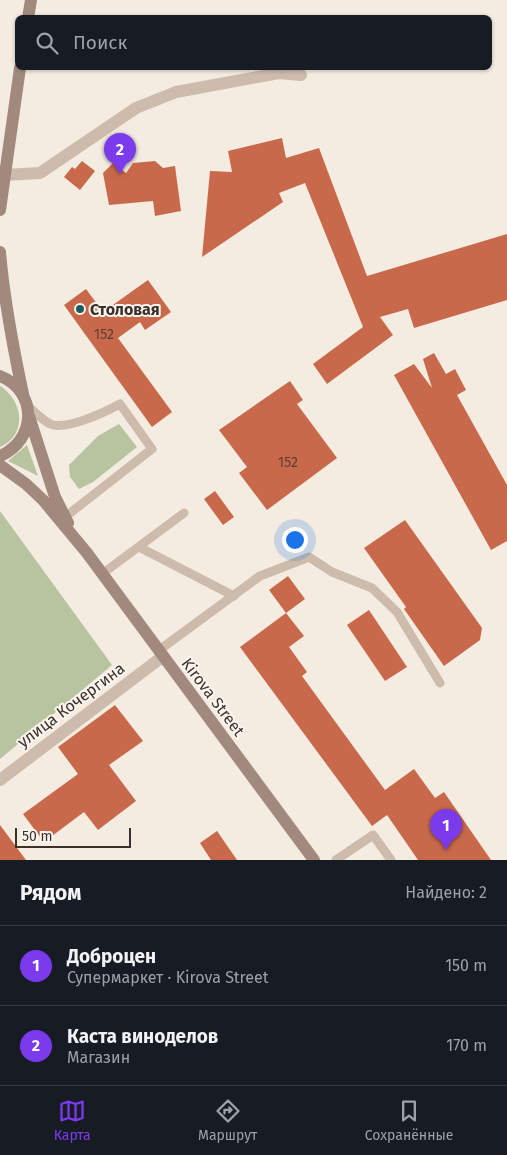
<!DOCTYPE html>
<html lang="ru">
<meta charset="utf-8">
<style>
:root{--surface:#171b24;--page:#20242c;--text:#f1f3f6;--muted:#9ea1a6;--line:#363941;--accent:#7c3aed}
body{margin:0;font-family:"Fira Sans",sans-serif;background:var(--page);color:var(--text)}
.scale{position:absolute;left:15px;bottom:12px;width:116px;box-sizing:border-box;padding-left:5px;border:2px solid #3b302b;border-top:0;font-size:14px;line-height:18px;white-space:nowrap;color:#3b302b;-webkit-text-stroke:4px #fbf5ee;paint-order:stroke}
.you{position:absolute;left:294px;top:539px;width:18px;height:18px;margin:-12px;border:4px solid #fff;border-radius:50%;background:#1a73e8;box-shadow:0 0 0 8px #1a73e833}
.badge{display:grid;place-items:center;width:32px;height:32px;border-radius:50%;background:var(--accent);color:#fff;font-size:16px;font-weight:700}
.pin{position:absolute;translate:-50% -41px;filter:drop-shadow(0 1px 2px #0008)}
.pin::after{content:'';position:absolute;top:26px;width:18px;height:15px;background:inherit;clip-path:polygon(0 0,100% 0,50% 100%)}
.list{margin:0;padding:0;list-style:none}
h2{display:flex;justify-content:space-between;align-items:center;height:65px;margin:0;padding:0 20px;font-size:21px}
h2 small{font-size:16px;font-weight:400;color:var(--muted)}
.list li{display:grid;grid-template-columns:32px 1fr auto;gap:15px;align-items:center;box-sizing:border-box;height:80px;padding:0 20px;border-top:1px solid var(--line)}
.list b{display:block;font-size:19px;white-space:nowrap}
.list p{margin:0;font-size:16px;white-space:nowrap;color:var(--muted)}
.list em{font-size:16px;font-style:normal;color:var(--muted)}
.icon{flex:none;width:28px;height:28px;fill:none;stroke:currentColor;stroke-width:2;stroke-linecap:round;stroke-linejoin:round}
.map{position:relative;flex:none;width:507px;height:860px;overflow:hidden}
.search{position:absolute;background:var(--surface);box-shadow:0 1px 4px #0004;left:15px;right:15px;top:15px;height:55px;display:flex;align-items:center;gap:12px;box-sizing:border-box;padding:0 18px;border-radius:8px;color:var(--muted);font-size:19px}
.sheet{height:225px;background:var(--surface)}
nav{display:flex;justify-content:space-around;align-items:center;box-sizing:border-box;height:70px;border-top:1px solid var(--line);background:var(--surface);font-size:14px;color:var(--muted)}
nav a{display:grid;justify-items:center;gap:2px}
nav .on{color:var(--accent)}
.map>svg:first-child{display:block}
.green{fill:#b8c4a0}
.building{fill:#c8694b}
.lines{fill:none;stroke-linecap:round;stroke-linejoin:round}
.lane{stroke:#cdbbac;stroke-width:9}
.street{stroke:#cdbbac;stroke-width:12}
.secondary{stroke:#a18a7d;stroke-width:12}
.poi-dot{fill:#1f5a5e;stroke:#fbf5ee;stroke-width:2}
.labels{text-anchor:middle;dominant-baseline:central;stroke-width:4;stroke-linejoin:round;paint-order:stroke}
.number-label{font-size:14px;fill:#5e3e33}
.poi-label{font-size:16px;font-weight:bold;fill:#3b302b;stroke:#fbf5ee;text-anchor:start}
.street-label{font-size:16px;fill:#3b302b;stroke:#fbf5ee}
</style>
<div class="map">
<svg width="507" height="860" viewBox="0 0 507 860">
<rect width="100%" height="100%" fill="#f4ebe1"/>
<!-- green -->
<g class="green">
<path d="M0,386C23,400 28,435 0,447Z"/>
<polygon points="119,424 137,447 93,482 79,489 70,477 69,465 98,436"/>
<polygon points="27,445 38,476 8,461"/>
<polygon points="0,511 112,665 0,759"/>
</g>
<!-- building -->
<g class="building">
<polygon points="282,138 286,158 319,148 367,276 507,234 507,300 414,328 408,309 380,317 393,335 327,384 313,364 363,327 305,183 279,193 283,202 202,257 210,171 232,172 228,151"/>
<polygon points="82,161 95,171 80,190 64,177 72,167 75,169"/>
<polygon points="155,161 163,168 175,166 181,211 155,216 153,201 109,205 103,173 113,163 126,173 133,163"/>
<polygon points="148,280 171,312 145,330 140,322 118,338 172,412 152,427 64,305 86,289 103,312"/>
<polygon points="434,353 446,374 455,369 466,390 457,395 507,485 507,541 491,550 394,375 414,364 432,388 423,359"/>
<polygon points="290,381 303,400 297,404 337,458 267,510 239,473 247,467 219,430"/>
<polygon points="215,491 234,517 223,525 204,499"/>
<polygon points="405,520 482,628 480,640 444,666 404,609 406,607 364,548"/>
<polygon points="288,576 305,599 286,613 269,590"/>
<polygon points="369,610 407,667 385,681 347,625"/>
<polygon points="286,613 304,636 289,647 307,672 302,676 385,790 414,769 435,798 444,792 491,860 418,860 387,815 372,826 240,647"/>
<polygon points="115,705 143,741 109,765 136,801 98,830 84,812 44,842 23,814 78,774 58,747"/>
<polygon points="0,825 26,860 0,860"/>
<polygon points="217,831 237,860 211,860 200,843"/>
</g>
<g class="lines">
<!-- lane -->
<g class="lane">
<path d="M26,404C33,411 41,419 50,424C66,431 105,412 120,404L152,449L65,517"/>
<polyline points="139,547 234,596"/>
<polyline points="102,574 184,513"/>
<polyline points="158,651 260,576 309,557 332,572 372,588 397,612 440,683"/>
<polyline points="336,860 373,835 391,860"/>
</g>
<!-- street -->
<g class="street">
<polyline points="4,175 40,173 136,108 176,92 279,73 301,75"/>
<polyline points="0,780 162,657"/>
</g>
<!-- secondary -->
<g class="secondary">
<polyline points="28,18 31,0"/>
<polyline points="0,210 20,68"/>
<path d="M0,252C4,300 13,347 23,394"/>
<path d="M0,376C38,391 37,440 0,456"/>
<polyline points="29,416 55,497 68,523"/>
<polyline points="0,465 26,484 43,500 87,553 314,860"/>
</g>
</g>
<!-- markers -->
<circle class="poi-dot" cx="80" cy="309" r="5"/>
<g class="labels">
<!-- number labels -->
<g class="number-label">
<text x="104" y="334">152</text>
<text x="288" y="462">152</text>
</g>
<!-- poi labels -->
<g class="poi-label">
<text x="90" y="309">Столовая</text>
</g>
<!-- street labels -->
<g class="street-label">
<text transform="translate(213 697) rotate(53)">Kirova Street</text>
<text transform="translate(71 705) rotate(-37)">улица Кочергина</text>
</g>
</g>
</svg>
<div class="scale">50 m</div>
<div class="you"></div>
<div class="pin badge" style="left:446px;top:850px">1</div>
<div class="pin badge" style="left:120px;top:174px">2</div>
<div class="search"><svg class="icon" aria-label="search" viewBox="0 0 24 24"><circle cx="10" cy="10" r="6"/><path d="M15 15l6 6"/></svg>Поиск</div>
</div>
<section class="sheet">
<h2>Рядом<small>Найдено: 2</small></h2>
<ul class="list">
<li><span class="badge">1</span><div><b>Доброцен</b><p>Супермаркет · Kirova Street</p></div><em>150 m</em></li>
<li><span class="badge">2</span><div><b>Каста виноделов</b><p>Магазин</p></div><em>170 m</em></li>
</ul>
</section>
<nav>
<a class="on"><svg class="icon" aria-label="map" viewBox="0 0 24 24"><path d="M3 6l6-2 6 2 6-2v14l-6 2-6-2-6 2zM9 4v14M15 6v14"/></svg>Карта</a>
<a><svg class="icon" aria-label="directions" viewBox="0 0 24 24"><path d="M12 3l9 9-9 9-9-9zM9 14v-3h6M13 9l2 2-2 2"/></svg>Маршрут</a>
<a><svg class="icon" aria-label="saved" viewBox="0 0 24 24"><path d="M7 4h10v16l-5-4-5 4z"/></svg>Сохранённые</a>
</nav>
